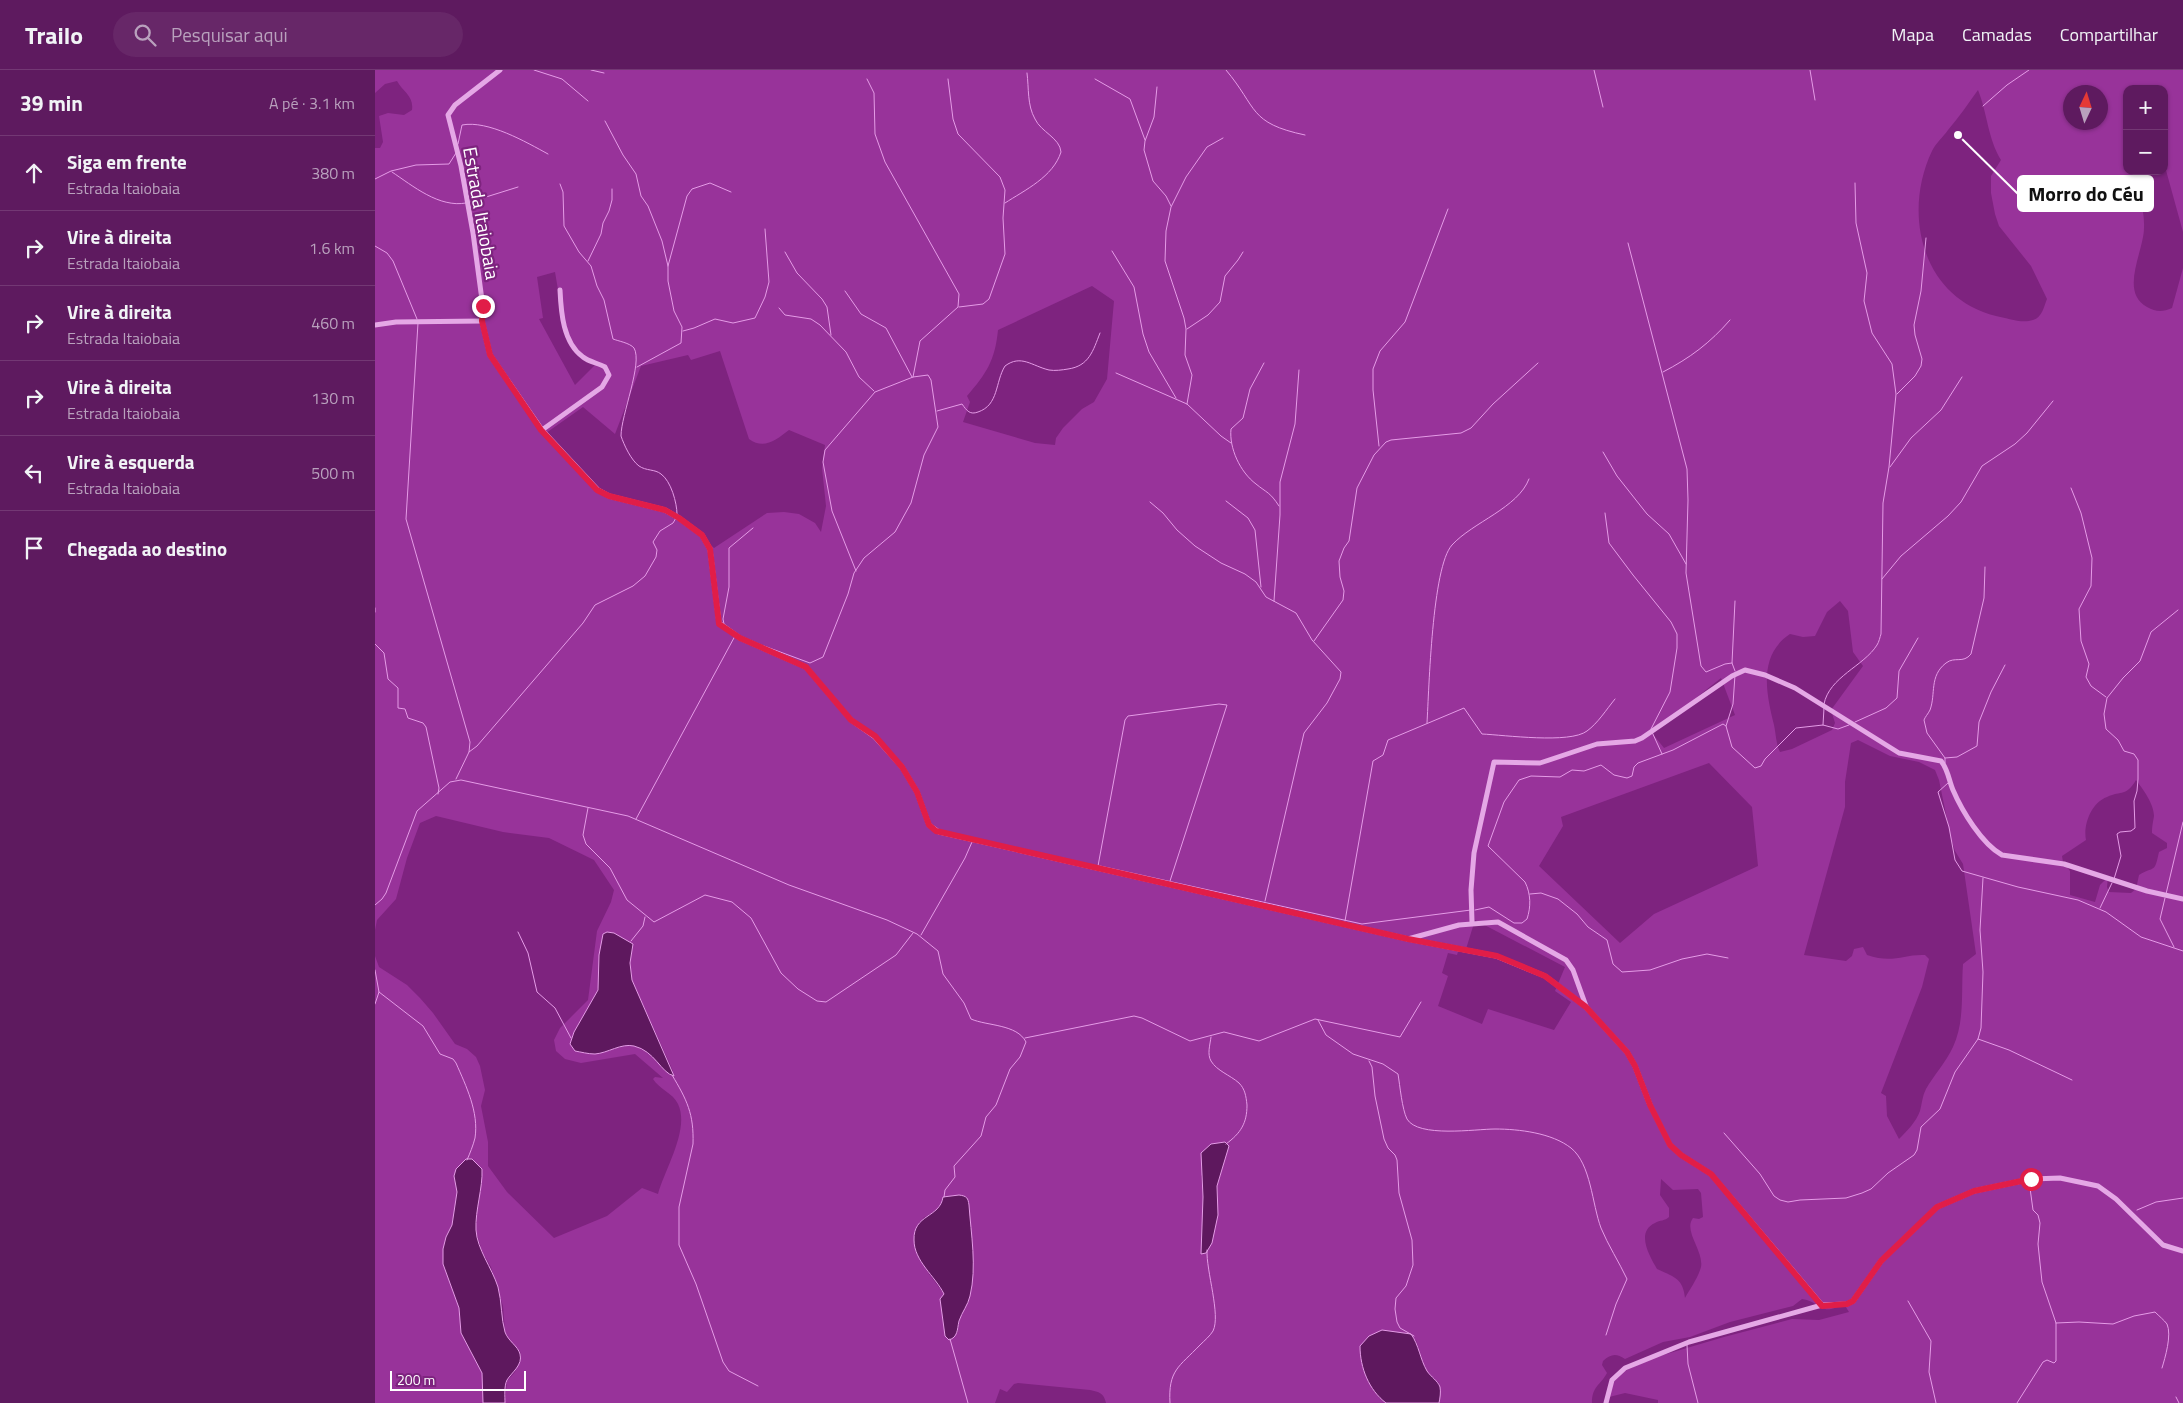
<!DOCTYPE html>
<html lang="pt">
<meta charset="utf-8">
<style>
:root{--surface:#5e1a5f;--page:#672768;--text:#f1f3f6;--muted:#b9a1bd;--line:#733874}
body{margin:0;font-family:"Titillium Web",sans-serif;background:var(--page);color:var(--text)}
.controls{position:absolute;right:15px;top:15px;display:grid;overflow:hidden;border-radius:10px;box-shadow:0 1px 4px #0004}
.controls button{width:45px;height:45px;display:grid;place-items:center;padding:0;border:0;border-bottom:1px solid var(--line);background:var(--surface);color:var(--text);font:25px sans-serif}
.compass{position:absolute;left:1688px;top:15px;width:45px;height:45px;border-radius:50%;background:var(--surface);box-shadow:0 1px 4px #0004;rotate:4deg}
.scale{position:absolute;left:15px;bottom:12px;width:136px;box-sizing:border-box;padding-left:5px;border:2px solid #fff;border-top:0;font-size:14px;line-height:18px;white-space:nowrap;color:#fff;-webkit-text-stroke:4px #7e237f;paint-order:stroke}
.stop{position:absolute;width:15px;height:15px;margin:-11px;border:4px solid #e11d48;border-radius:50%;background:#fff}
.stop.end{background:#e11d48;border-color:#fff;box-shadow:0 1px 5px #0008}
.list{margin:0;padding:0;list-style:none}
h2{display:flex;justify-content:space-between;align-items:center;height:65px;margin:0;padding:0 20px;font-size:21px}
h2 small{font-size:16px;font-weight:400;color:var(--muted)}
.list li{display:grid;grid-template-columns:32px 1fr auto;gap:15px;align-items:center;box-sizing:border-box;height:75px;padding:0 20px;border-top:1px solid var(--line)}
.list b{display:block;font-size:19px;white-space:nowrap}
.list p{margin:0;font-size:16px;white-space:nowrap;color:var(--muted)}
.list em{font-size:16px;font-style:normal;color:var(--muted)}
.icon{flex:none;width:28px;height:28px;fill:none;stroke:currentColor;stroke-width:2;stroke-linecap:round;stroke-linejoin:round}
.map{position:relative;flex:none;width:1808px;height:1333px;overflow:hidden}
header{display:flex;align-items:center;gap:30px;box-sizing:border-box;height:70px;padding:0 25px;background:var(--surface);border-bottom:1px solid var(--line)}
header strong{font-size:24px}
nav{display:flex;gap:28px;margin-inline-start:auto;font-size:18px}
.search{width:350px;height:45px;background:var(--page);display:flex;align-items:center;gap:12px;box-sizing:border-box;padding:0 18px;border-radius:28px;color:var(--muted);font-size:19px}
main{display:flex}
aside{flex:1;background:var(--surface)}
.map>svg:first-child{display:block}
.green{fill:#98339a;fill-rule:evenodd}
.water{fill:#5e185e;stroke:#e59ce7}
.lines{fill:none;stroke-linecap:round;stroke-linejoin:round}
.stream{stroke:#e59ce7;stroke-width:1}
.minor{stroke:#e5a8e6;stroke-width:5}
.route{stroke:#e11d48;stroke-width:6}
.labels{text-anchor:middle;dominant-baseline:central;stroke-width:4.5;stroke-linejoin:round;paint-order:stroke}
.street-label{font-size:19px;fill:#fff;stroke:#7e237f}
.leader{fill:none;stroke:#fff;stroke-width:2}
.callout-dot{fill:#fff;stroke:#7e237f;stroke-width:2}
.callout{fill:#fff;stroke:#fff;stroke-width:2}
.callout-label{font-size:20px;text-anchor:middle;font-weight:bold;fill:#111}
</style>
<header>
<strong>Trailo</strong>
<div class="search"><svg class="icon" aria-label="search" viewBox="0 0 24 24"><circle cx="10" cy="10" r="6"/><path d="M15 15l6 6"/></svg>Pesquisar aqui</div>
<nav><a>Mapa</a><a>Camadas</a><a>Compartilhar</a></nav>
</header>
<main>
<aside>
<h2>39 min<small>A pé · 3.1 km</small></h2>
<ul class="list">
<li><svg class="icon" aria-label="ahead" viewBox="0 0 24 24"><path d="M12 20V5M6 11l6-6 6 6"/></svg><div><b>Siga em frente</b><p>Estrada Itaiobaia</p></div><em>380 m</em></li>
<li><svg class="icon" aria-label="right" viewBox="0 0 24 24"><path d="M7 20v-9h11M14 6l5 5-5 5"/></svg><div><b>Vire à direita</b><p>Estrada Itaiobaia</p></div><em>1.6 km</em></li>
<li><svg class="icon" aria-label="right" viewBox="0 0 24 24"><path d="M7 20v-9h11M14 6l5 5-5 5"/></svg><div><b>Vire à direita</b><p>Estrada Itaiobaia</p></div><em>460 m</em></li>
<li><svg class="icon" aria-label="right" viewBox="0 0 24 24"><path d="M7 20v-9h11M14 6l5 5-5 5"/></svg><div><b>Vire à direita</b><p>Estrada Itaiobaia</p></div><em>130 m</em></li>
<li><svg class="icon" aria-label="left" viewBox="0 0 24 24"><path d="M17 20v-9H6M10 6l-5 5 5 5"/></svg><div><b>Vire à esquerda</b><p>Estrada Itaiobaia</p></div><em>500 m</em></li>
<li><svg class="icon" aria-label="arrive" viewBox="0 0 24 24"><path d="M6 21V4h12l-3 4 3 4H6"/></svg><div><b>Chegada ao destino</b></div></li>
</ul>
</aside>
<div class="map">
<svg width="1808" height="1333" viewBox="0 0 1808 1333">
<rect width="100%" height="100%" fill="#7e237f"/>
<!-- green -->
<path class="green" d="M0,0H1808V162L1789,93V19H1752V101H1770C1760,128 1770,134 1769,158C1769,181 1744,222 1772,237C1781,242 1788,242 1797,238L1808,198V1333H1283V1330L1250,1323L1234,1327L1241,1305L1278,1288L1349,1267L1417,1249L1444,1250L1474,1242L1469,1234C1444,1247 1447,1232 1427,1229L1418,1236L1355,1252L1315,1267L1288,1272L1250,1289C1241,1283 1236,1284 1228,1291L1227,1295L1232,1303C1225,1316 1217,1316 1217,1333H1064L1065,1319L1064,1313L1054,1305L1050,1298L1041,1270L987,1293C995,1310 995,1320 1011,1333H731C729,1323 724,1322 715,1320L643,1313L639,1314L632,1322L625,1319L620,1333H130L132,1311L140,1302L146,1286L145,1281L134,1270L130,1261L128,1236L116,1197L107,1181L101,1161L102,1133L107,1104L98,1089H91L81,1099L79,1106L82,1122L77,1155L71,1167L68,1179V1194L84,1238L86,1263L107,1303L108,1333H0V886L4,897L32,915L45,928L58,943L80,974L92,979L101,987L105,996L110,1020L106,1036L113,1072V1096L132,1122L179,1168L232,1146L267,1118L283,1124C290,1099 315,1059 303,1034C298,1023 284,1019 278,1009L280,1007L288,1008L260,984L206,993L190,989L181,981L179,970L185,958L213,930L222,861L236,832L239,820L219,790L174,768L128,762L61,746L45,753L32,788L21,829L2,850L0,860V78H5L8,72L4,46L13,43L29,45L37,40C39,26 28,22 22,11L10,14L0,23ZM1603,20C1612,42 1613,69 1626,90L1616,106V123L1620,144L1624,156L1656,196L1672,229C1669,236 1667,248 1658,250C1647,254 1632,248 1621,246C1547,228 1527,144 1557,81C1560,74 1568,67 1573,60C1584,47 1593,34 1603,20ZM1696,22H1726V52H1696ZM180,202L191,267L205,286L222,293L200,315L164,249L168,248L162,207ZM717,216L739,231L732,309L719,332L707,339L688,358L681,368L680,375L660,373L588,352L595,332L592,326C611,304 620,291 623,260ZM345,281L374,369C389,380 401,370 414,360L450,375L447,398L451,436L446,462L440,453L424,444L409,442L392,443L339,478L296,440L227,423L171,363L208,337L240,364L266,296L313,285L316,290ZM1465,531L1473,541L1478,582L1488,596L1456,640L1460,653L1457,660L1417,679L1405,682C1401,674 1401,664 1399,655C1391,623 1383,585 1415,564L1428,567L1440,566L1452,542ZM1346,608L1360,645L1289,678L1277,663ZM1483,670L1515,686L1544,692L1560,700L1564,710L1576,769L1580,781L1588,794L1601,884L1588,894C1586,922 1590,951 1578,977C1571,992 1559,1005 1551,1019C1547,1027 1547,1034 1545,1041C1541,1052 1532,1061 1524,1069L1512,1046L1511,1026L1506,1023L1547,917L1554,889L1550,885C1528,884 1518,894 1492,885L1488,877L1479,879L1477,886L1471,891L1429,885L1470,737V712L1476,673ZM1334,693L1377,737L1383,796L1279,844L1245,873L1164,796L1188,756L1186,747ZM1761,710C1768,719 1779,734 1779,746C1778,752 1777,756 1777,763L1792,773V778L1784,782C1779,804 1781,795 1764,805L1761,819L1756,823L1734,822L1732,817L1733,807L1725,815L1720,832L1695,825V801L1688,792L1687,786L1711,770C1708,755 1716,733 1732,727C1747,720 1751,727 1761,710ZM1100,850L1190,897L1180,921L1196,932L1179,960L1113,939L1107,954L1063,936L1073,906L1067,903L1073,883L1082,885L1084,878L1091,879ZM258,874L255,893L257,910L298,1001L292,1002L277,985L260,976H249L220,984L195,974L199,962L220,927L224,914ZM854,1076L842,1116L843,1126L826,1184L828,1127L826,1106ZM1286,1109L1298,1120L1323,1119L1326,1123L1328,1147L1324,1149L1318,1148C1308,1161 1329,1181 1326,1197C1323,1208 1315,1219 1310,1228C1308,1208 1299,1207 1282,1199C1275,1187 1260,1162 1280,1153C1285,1150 1290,1151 1294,1147V1138L1285,1125ZM584,1125L594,1135L597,1212L593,1231L585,1249L582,1264L568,1244L565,1229L569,1224L554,1204L540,1180L548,1148C558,1143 566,1138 568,1127Z"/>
<!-- water -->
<g class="water">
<path d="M232,862L239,863L258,874L255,893L257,910L299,1006C286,1003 280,981 259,976C246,973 233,983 220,984C213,984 206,982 200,981L195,974L199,962L223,920L224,885L228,864Z"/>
<polygon points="850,1072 854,1076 842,1116 843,1145 837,1173 831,1183 826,1184 828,1127 826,1083 836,1074"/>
<path d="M91,1089H97L107,1099C108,1118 100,1140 101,1160C102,1179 117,1198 123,1217C127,1232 126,1249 130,1262C133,1271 143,1276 145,1284C148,1295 137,1302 132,1310C129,1316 130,1326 130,1333H108L107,1303L86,1263L84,1238L68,1194V1179L71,1167L77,1155L82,1122L79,1106L81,1099Z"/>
<path d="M584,1125C592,1126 593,1128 594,1135C596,1164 602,1197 595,1226C593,1235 587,1242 584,1251C582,1260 583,1267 574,1270L570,1266L565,1229L569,1224C560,1206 539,1191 539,1170C538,1144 565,1148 568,1127Z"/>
<path d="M1007,1260L1036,1264C1044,1275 1045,1289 1052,1301C1056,1307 1063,1311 1065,1317C1066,1322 1065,1328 1064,1333H1011C994,1320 985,1298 985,1276L994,1266Z"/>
</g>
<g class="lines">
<!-- stream -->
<g class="stream">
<polyline points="159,0 187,9 213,31"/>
<polyline points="216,0 229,3"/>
<path d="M851,0C883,38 873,53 930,65"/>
<polyline points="1219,0 1228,37"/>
<polyline points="1435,0 1440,30"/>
<polyline points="492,9 499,23 500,64 510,92 584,224 583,237 545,271 538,307"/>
<polyline points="573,9 578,49 583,64 625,107 630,120 628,148 630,184 614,229 608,234 584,237"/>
<polyline points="720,9 755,29 770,70"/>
<polyline points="782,17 779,47 770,71 769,80 778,111 791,126 796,136"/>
<polyline points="1608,36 1632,15 1654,0"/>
<polyline points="230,51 248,85 261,104 266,126 273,136 287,171 293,196 293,211 299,241 307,257 306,273 262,297"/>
<path d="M83,74L87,55C113,50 151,72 173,84"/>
<path d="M17,102C38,116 64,138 91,133"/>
<polyline points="0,109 16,101 41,95 74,94 81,83"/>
<path d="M185,114L188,122L189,156L204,182L216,196L222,216L229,230L238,269C243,271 255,273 259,278C268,293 246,345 246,366C249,375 256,390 264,396C271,401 280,399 286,404C296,411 302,433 302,444"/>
<polyline points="95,132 143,117"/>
<path d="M630,133C650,120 678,107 686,82C685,68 666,62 660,49C652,35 654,18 652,3"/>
<polyline points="1253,173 1312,399 1313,430 1311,503 1326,596 1331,602 1350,594 1357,593"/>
<polyline points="0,176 12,183 18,191 42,249"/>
<polyline points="737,181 759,217 768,264 774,282 801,328"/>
<polyline points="410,182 422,203 447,229 452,237 456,265"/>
<polyline points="213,191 226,164 228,153 234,141 237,130 237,119"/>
<polyline points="293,196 312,126 317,119 335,113 356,122"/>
<polyline points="470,221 486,244 511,258 537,307"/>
<polyline points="404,238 410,245 436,249 445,255 471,282 484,307 499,321"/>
<polyline points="43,253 31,449 95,672 94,682 81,709"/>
<polyline points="812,259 833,245 845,232 850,206 863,190 868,182"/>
<polyline points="308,261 319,258 340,249 358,253 380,248 390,227 394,212 390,159"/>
<path d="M889,293L875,319L868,348L856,359C854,378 865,402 881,414C892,423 895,422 904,436"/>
<path d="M1288,302C1315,288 1335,273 1355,250"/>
<polyline points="741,303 812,334 846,366 856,373"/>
<polyline points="1522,324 1540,306 1546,296 1547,289 1540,265 1539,255 1546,221 1551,168"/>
<polyline points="812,334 817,305 810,285 811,259 809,248 790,191 791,161 796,137 811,107 832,77 848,68"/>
<path d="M562,341L587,334C592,341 595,345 603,342C624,335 620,312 630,296C646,284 657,296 674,300C680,301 687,300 693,299C714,296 718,281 725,263"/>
<polyline points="1004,376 998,320 998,299 1005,281 1030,252 1073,139"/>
<polyline points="1228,382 1242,406 1272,444 1294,464 1311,494"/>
<polyline points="1515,397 1536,368 1566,340 1587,307"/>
<polyline points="1696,418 1706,443 1717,488 1716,516 1704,539 1706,571 1714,594 1711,607 1716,616 1731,627"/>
<polyline points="851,431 873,448 880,460 886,517"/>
<polyline points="775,432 788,443 802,460 820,476 846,493 870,504 881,512 891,527 921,543 937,570 966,602 965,609 952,633 929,663 890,831"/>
<polyline points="1230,443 1234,473 1258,505 1296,552 1302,564 1302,578 1295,622 1276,659"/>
<polyline points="1507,509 1526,486 1573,446 1586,432 1607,396 1640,374 1652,363 1678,331"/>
<polyline points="899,531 905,445 905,412 920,354 924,300"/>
<polyline points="1360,531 1357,593 1360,601"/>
<polyline points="0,538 0,542"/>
<polyline points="349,554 348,549 354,517 354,478 378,458"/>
<polyline points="939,571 968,530 969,521 965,507 964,491 969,478 974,471 982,418 999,385 1011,372 1016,370 1086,363 1096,358 1118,334 1163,293"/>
<polyline points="0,574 9,583 13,609 23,618 23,638 30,639 33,648 48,653 51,657 64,718 63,724"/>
<polyline points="389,576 435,593 448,587 473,524 479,503 489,488 520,462 536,433 549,385 563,357 556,310 553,305 538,307 500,322 450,380 448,392 457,441 481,501"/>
<polyline points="1360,605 1358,634 1351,656 1357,677 1380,698 1386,696 1390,689 1421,658 1448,655 1463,659 1474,655"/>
<path d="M1449,634C1454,607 1489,596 1502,575C1504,572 1505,567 1506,564L1508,433L1514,397L1521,324L1517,294L1497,263L1489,231L1492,203L1481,153L1480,113"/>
<polyline points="1480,652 1511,638 1522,628 1524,601 1543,568"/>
<path d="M1052,653C1054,619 1057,497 1077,475C1098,452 1143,438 1154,409"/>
<polyline points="1448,655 1449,638"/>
<polyline points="1277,662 1287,684"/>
<polyline points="94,682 102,676 208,553 220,535 258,516 270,506 281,487 282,480 278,472 285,461 298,453 301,448"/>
<polyline points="1570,688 1582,687 1602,676 1604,652 1616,622 1630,595"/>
<path d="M1570,693V688L1552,663L1549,650C1550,647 1553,644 1555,640C1561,624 1554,606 1571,593C1580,586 1588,594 1596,584L1609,528L1610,497"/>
<polyline points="1573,713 1563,722 1574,757 1580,790 1587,801 1643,817 1703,830 1731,842 1766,867 1808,881"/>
<polyline points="213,738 208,765 211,774 235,798 252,830 279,852 330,825 357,832 376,848 406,903 423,919 442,931 451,932 521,885 538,863"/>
<polyline points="261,749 360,566"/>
<polyline points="723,796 750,650 753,646 844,634 852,635 795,811"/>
<polyline points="725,796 987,854 1096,840"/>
<polyline points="1739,809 1746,786 1742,764 1745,762 1756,761 1760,758 1759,731 1762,721 1763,709 1763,690 1759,684 1749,681 1743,670 1731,659 1729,644 1732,628 1748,608 1765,591 1776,562 1803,540"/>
<polyline points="1155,824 1166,823 1183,829 1202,844 1213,857 1232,870 1238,894 1247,902 1275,900 1307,889 1332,884 1353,888"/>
<polyline points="1791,824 1808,752"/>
<polyline points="1790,828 1785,849 1799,877"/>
<path d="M0,835L7,829L11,823L42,741L75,712L86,710L253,746L414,815L512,850L542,864L563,881L568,904L589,933L596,949C612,956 642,954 651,972L645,987L635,999L621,1035L611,1047L606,1066L579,1096L580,1107L570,1120L569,1127"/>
<polyline points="1725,838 1737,813"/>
<path d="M1100,840L1114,837L1139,853H1147L1152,849C1156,837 1156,824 1150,812L1113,776L1129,732L1144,710L1156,706L1185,707L1197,700L1209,701L1226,695L1239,705L1252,708L1257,706L1259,697L1263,693L1298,680L1348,654L1351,656"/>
<path d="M970,851L998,691L1008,685L1013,670L1089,638L1107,664C1129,665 1195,674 1212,661C1223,653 1231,640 1240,629"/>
<polyline points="143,862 153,883 162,922 180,938 196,968"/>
<polyline points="546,865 590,788 597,772"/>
<polyline points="256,871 268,856 270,847"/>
<polyline points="0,900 4,922 0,934"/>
<path d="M4,922L48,956L65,984L78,989L81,993C91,1016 104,1042 100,1068C98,1076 95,1083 92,1090"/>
<path d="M943,950L951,965L978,984L1008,994L1023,1004C1025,1016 1027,1039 1032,1049C1043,1068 1101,1059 1120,1059C1144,1059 1177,1063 1196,1078C1216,1094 1217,1134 1226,1158C1233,1175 1244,1192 1252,1209L1241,1234L1231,1265"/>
<path d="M836,967C835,975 832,984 836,991C842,1001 855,1005 864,1013C870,1019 871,1026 872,1035C872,1053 866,1063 851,1074"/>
<polyline points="650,968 759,946 767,948 815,971 849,962 884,971 940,949 1025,967 1046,932"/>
<polyline points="1603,969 1634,980 1697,1010"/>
<polyline points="994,991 997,997 1000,1026 1009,1069 1013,1078 1020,1085 1022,1090 1024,1123 1037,1170 1038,1195 1031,1216 1021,1228 1020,1239 1022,1252 1025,1258 1039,1266"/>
<path d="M297,1005C312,1030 319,1044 318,1074L304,1137V1175L321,1214L348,1292L354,1301L383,1316"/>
<polyline points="1349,1063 1385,1104 1399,1126 1405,1130 1413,1132 1425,1130 1471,1128 1487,1123 1496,1119 1513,1103 1539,1085 1542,1080 1546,1057 1565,1039 1580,1002 1603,969 1606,958 1608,902 1605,860 1608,808"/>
<polyline points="1762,1140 1781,1132 1808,1128"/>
<polyline points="1533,1231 1556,1271 1554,1302 1561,1333"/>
<path d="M1681,1253L1704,1252L1738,1254L1759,1246L1780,1242C1784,1246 1789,1250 1792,1254C1797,1265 1790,1288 1787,1298"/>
<polyline points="575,1269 593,1333"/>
<polyline points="1312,1275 1313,1294 1323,1333"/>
<polyline points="1801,1327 1804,1333"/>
<path d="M795,1333C793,1300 804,1297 825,1275C829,1271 835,1266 838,1261C846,1245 831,1201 832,1180"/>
<polyline points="1642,1333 1668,1292 1672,1290 1679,1293 1681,1291 1681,1253 1667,1212 1663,1174 1665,1153 1663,1145 1658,1140 1655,1118"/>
</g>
<!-- minor -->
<g class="minor">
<polyline points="125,0 80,35 73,45 86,96 98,163 107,230 107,251 115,285 167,360 223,420 234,426 290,440 304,448 327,465 335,479 344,553 365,568 431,597 476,650 500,667 527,697 542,722 554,755 564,762 1033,869 1121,886 1170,906 1211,937 1252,982 1260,996 1275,1035 1295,1075 1306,1085 1336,1104 1447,1235 1472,1234 1478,1231 1506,1191 1562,1137 1599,1121 1656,1109 1685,1108 1723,1116 1741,1129 1788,1175 1808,1181"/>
<polyline points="0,255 21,252 107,251"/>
<path d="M167,360L227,317L234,305L230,297C223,293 214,292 208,287C188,273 186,242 185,220"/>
<path d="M1097,852L1096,820L1099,783L1119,692L1165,693L1222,674L1260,671L1267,668L1357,606L1370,600L1390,605L1420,618L1524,683L1566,691C1573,699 1574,711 1578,720C1587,741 1607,774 1627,785L1689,794L1772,821L1808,829"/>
<polyline points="1033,869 1084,855 1123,852 1191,890 1198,900 1211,936"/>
<polyline points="1231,1333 1237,1310 1250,1298 1314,1272 1447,1235"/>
</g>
</g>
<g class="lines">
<!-- route -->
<polyline class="route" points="108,236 107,251 115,285 166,360 222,420 234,426 290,440 304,448 327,465 335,479 344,554 365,568 431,597 476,650 500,666 527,697 542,722 554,755 561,761 1033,869 1122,886 1170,906 1211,937 1252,982 1260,996 1275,1035 1295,1075 1306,1085 1336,1104 1447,1236 1472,1234 1478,1231 1506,1191 1562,1137 1599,1121 1656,1109"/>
</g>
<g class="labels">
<!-- street labels -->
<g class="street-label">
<text transform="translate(107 143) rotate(80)">Estrada Itaiobaia</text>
</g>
</g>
<!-- callouts -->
<path class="leader" d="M1583 65L1643 124"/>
<circle class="callout-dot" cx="1583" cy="65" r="5"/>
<rect class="callout" x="1643" y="106" width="135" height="35" rx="5"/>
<g class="callout-label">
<text x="1711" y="131">Morro do Céu</text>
</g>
</svg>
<div class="controls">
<button>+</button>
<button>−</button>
</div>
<svg class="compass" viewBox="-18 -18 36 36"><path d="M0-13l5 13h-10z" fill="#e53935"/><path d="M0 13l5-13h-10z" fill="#b9a1bd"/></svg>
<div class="scale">200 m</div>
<div class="stop" style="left:1656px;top:1109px"></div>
<div class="stop end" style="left:108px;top:236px"></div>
</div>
</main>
